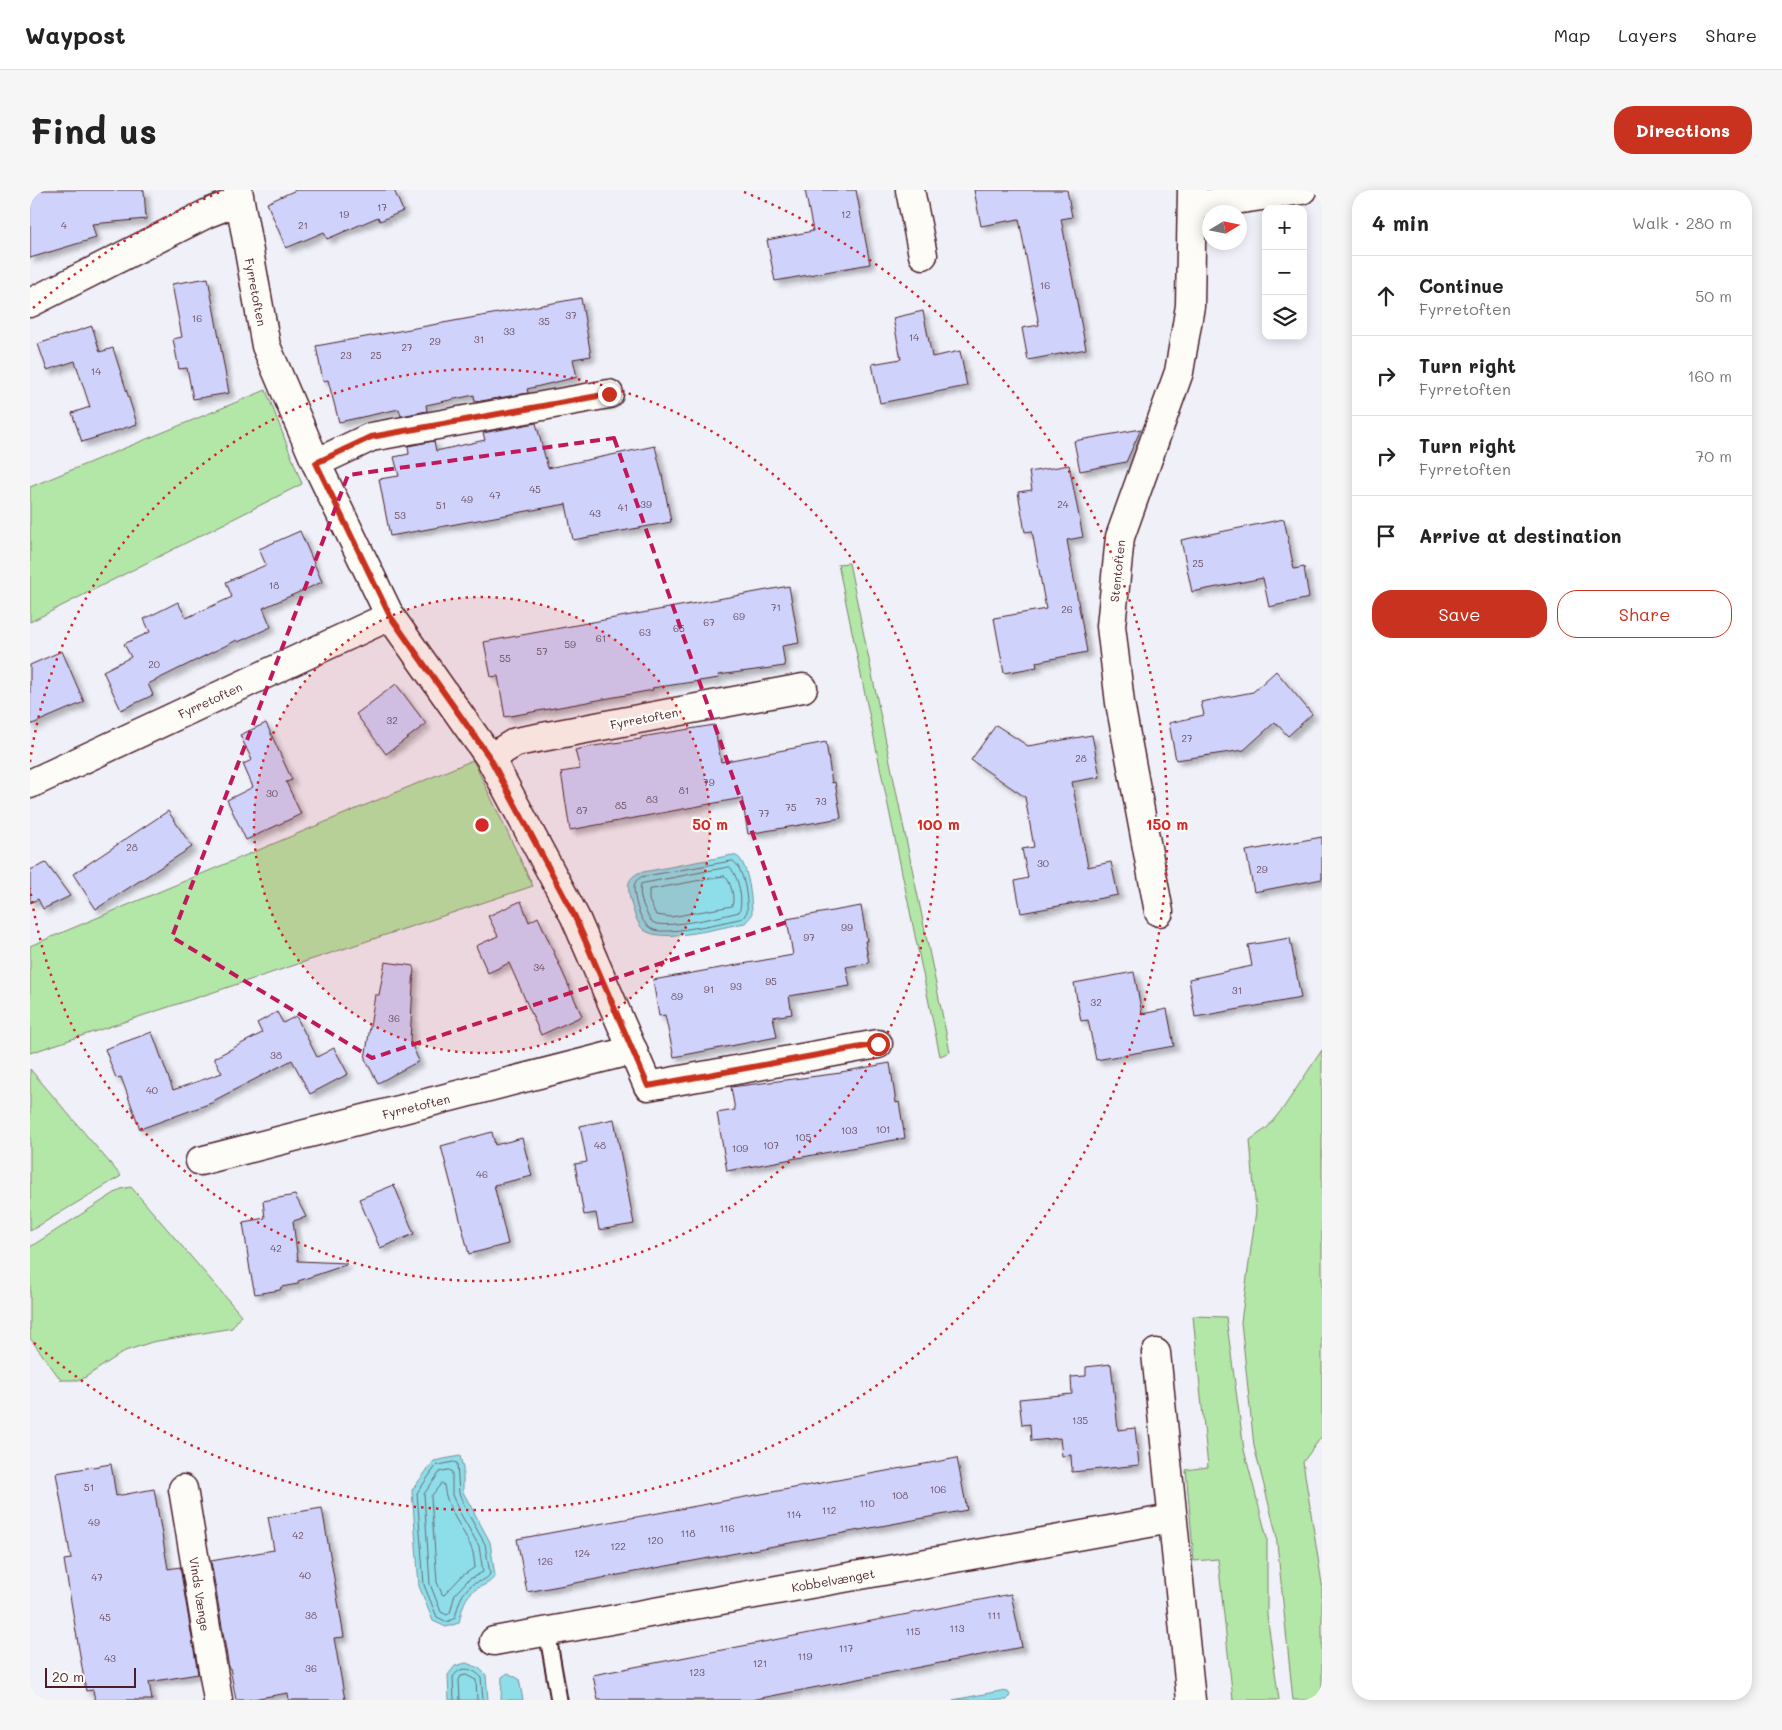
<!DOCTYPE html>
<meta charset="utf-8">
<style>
:root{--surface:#fff;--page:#f6f6f6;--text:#222;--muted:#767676;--line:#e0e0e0;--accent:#c8321e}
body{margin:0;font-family:Mali,sans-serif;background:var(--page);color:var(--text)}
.controls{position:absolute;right:15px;top:15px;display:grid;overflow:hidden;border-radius:10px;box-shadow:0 2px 12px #0003}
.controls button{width:45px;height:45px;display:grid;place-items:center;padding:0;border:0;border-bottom:1px solid var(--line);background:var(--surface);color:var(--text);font:25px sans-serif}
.compass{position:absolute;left:1172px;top:15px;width:45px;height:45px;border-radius:50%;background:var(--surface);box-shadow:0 2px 12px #0003;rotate:80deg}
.scale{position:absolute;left:15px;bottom:12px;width:91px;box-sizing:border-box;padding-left:5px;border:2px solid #4a1f2b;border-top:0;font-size:14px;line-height:18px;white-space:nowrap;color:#4a1f2b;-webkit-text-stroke:4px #fdfcf7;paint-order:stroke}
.stop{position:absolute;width:15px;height:15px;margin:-11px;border:4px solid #c8321e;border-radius:50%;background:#fff}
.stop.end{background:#c8321e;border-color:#fff;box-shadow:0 1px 5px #0008}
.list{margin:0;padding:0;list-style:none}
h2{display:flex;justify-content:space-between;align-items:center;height:65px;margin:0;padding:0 20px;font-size:21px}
h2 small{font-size:16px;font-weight:400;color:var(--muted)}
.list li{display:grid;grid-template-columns:32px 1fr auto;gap:15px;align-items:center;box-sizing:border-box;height:80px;padding:0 20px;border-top:1px solid var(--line)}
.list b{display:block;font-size:19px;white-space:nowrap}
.list p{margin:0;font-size:16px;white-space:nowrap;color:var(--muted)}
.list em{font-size:16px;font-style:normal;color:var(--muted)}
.actions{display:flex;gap:10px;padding:15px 20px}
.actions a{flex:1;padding:11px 0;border:1px solid var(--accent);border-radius:20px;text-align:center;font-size:18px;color:var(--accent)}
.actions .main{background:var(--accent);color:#fff}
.icon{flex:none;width:28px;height:28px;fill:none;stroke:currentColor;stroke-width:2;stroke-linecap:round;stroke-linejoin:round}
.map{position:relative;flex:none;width:1292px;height:1510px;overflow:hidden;border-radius:20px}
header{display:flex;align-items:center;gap:30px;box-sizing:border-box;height:70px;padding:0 25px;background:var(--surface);border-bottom:1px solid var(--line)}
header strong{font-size:24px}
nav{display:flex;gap:28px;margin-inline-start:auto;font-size:18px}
.intro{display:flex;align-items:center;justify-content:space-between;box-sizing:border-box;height:120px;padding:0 30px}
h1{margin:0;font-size:35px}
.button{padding:12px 22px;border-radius:20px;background:var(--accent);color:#fff;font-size:18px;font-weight:700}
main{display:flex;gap:30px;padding:0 30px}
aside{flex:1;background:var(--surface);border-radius:20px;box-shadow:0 2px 12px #0003}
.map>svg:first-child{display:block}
.green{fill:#b3e7a8;stroke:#7e836a}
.water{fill:#8edee9;stroke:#73929d}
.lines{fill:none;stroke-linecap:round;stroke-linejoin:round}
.shore{stroke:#656b77;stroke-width:1}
.building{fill:#cfd3fb;stroke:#4a1f2b;filter:url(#shadow)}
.service-casing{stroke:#4a1f2b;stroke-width:19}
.minor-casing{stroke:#4a1f2b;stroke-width:31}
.service{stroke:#fdfcf7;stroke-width:15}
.minor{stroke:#fdfcf7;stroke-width:28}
.route{stroke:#c8321e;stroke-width:6}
.marked{fill:none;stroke:#c2185b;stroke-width:4;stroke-dasharray:10 6;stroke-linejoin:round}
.ring{fill:none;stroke:#d62828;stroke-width:2.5;stroke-dasharray:2.5 5}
.labels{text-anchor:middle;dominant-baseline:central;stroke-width:4.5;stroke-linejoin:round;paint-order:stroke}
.number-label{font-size:10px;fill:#6b4c5f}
.street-label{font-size:12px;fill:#4a1f2b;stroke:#fdfcf7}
.centre{fill:#d62828;stroke:#fdfcf7;stroke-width:2.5}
.ring-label{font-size:15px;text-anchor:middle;font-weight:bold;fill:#d62828;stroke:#fdfcf7;stroke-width:4.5;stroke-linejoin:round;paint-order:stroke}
</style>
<header>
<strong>Waypost</strong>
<nav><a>Map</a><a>Layers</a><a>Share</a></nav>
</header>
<div class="intro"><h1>Find us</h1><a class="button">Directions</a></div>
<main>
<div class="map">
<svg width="1292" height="1510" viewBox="0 0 1292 1510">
<defs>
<filter id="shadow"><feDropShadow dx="4.5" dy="4.5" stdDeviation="2.5" flood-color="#0004"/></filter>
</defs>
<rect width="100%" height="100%" fill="#eff0f8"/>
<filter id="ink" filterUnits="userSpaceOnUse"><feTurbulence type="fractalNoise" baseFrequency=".02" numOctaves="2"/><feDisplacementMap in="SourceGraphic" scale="10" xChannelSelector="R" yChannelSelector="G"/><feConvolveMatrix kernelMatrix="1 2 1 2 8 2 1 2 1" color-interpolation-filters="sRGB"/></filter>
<g filter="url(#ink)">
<!-- green -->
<g class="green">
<polygon points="236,200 272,294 0,432 0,297"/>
<polygon points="819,373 920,862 910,866 808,374"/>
<polygon points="443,570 503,696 0,863 0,756"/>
<polygon points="1292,860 1292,1246 1273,1272 1292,1394 1292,1510 1263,1510 1246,1343 1224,1256 1211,1132 1226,1021 1220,950 1237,938 1254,917"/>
<polygon points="0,879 91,986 0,1041"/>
<polygon points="101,997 211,1125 202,1138 122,1152 95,1161 51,1190 31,1190 0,1148 0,1057 91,999"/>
<polygon points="1163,1126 1196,1127 1214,1260 1237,1348 1237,1425 1249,1510 1203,1510 1188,1369 1164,1371 1156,1280 1178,1277"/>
</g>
<!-- water -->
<g class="water">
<path d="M703,665C706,666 709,667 710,669C719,680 722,711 722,725L715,733C692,737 632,754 614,740C607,735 602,717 600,709C598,696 596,690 608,683Z"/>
<path d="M430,1266L433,1278V1302L460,1352L465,1386C460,1393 456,1394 448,1398C434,1405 432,1419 429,1433L416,1437L403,1431L389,1396L382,1300L404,1271Z"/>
<polygon points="436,1473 449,1478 456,1485 458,1510 419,1510 418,1485 425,1476"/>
<polygon points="478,1483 489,1489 493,1510 471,1510 472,1487"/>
<polygon points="970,1501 978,1502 980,1505 977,1510 923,1510"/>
</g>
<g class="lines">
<!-- shore -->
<g class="shore">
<path d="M703,671C714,678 718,709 717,722L713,728C696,732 639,745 624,740C612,736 607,718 605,707C604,698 602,692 611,687Z"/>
<path d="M700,677C708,686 714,710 709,722C694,726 637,739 624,733C618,730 617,722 614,717C611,710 609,700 611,694Z"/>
<path d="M695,686C701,692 705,708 702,716L641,727L626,725L619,710V700Z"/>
<path d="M424,1272L427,1273L429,1303L436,1320L455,1354L460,1384C456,1391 449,1391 443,1394C431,1402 428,1415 425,1428L417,1432L407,1427L394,1395L387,1303L406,1276Z"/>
<polygon points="419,1280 422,1282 422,1305 430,1323 449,1356 453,1382 438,1390 425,1404 420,1423 417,1425 411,1422 400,1394 394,1304 410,1282"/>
<path d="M412,1293L414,1295C416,1319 432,1336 441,1357C444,1363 444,1371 445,1377L432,1386L414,1405L412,1404L407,1392L401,1307Z"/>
<path d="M424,1510L423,1487C431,1475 442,1478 451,1487L453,1510"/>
<polyline points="430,1510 429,1490 431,1486 436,1485 446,1490 447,1510"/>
</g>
</g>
<!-- building -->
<g class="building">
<polygon points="0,0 114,0 116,29 62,34 66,48 0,68"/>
<polygon points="266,0 364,0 373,21 350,31 348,27 297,49 294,42 256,58 237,13"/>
<polygon points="775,0 826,0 840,74 745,91 737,50 783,41"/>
<polygon points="944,0 1037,0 1042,27 1031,29 1056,159 998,170 992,138 1009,135 989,29 951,36"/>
<polygon points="178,88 199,203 163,209 157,178 149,179 143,149 152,147 142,94"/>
<polygon points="551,108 561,166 543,169 547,187 497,199 498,203 445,212 444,205 396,215 397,221 371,226 369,219 309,232 298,190 293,191 286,156"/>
<polygon points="893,121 902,167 930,161 937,196 850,213 842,174 871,169 863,128"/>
<polygon points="62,136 70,162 83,158 107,234 52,252 42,223 60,217 45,171 17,180 8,154"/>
<polygon points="506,233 518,278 625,256 632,285 641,332 543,350 536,314 360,346 349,289 369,286 364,267 379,264 378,256 404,251 406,261 455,250 453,243"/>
<polygon points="1111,239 1096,272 1050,281 1044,251"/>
<polygon points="1039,275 1053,347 1037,350 1057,462 1006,472 1007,477 974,483 964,428 1016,419 1002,341 995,342 988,302 1002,300 999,282"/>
<polygon points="1254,329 1264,379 1274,377 1279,408 1239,417 1233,388 1162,402 1151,350"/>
<polygon points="270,341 292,392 233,418 241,437 208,452 207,450 118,494 123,505 91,520 73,481 101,467 94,454 120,442 114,429 148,412 156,428 202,407 196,392 236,375 229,359"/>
<polygon points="759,396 769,453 752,456 755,476 688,485 689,488 622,498 623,500 475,527 468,486 461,487 454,452"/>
<polygon points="32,461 54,512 0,535 0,475"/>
<polygon points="1246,481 1282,524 1258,546 1245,532 1214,560 1146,570 1139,533 1174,525 1171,512 1223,502"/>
<polygon points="366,494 396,534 356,564 326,524"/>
<polygon points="236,533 262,590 256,592 271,624 216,650 197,610 223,597 213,574 222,570 210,545"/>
<polygon points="684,535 691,572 796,552 802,593 805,592 811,628 718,644 712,608 540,640 531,582 550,579 545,560 564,556 611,549 611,547"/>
<polygon points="966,535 998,556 1062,545 1070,587 1042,592 1058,677 1081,672 1088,705 991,723 985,691 998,688 992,659 1004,657 995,607 941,570"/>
<polygon points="138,621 162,657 66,719 43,684"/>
<polygon points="1292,647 1292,689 1224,702 1216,661"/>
<polygon points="16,673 40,706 13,719 8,709 0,713 0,680"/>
<polygon points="491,711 499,732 508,727 552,826 511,845 479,773 458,783 446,756 468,746 458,726"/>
<polygon points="831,716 837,751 835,751 839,773 816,777 820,796 759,806 762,824 743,827 747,847 644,867 635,825 629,826 623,790 763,765 757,729"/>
<polygon points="1260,748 1271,808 1165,827 1159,789 1222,776 1218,755"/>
<polygon points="355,772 384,776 380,851 389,871 348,893 335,869 345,805 349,805"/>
<polygon points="1104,782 1112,824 1137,819 1144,856 1066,870 1058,830 1051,831 1044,793"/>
<polygon points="247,822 253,833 266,826 287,867 304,858 318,884 280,904 262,870 183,911 184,912 110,939 91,887 86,888 75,859 122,842 143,900 192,883 184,868 232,843 227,833"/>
<polygon points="860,873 866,913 869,912 875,948 697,981 687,923 705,920 701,897 811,883 811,882"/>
<polygon points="584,929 604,1034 569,1040 566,1023 554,1025 545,974 557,972 550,936"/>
<polygon points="462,942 465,955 492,948 502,986 464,995 478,1054 439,1064 411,956"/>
<polygon points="364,995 384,1044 350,1058 329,1009"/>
<polygon points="265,1005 276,1027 263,1031 268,1071 316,1073 316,1075 268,1091 268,1094 251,1097 250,1100 225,1104 220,1080 213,1032 235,1028 233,1011"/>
<polygon points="1081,1174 1088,1240 1105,1238 1109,1275 1042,1282 1041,1265 1032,1266 1030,1248 1001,1251 1000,1234 992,1235 989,1209 1042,1204 1041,1187 1056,1186 1056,1177"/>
<polygon points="927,1268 937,1320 497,1402 487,1349"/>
<polygon points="81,1274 86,1306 124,1299 138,1379 150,1377 168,1484 119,1492 122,1510 65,1510 63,1500 56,1501 34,1370 41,1369 26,1283"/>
<polygon points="292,1318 314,1447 304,1448 315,1510 259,1510 258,1503 217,1510 206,1510 200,1478 199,1478 181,1371 244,1360 238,1327"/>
<polygon points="981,1404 992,1457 721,1510 568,1510 563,1485"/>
</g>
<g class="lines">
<!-- service casing -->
<g class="service-casing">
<polyline id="service" points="517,1441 529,1510"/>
</g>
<!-- minor casing -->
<g class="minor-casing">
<g id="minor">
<polyline points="208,0 236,156 286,273 360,426 460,568 545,727 618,896 848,854"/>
<polyline points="880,0 893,65"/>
<polyline points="1163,16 1272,0"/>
<polyline points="0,113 178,23 209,11"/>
<polyline points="286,273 341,247 579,204"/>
<polyline points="460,568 486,552 773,498"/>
<polyline points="0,594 360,426"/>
<polyline points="1129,722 1090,513 1081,436 1090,347 1149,182 1160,116 1162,0"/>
<polyline points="170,971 603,860"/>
<polyline points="1126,1163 1161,1510"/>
<polyline points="153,1299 188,1510"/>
<polyline points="464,1451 1141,1329"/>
</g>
</g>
<!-- service -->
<use href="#service" class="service"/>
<!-- minor -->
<use href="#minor" class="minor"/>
</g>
</g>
<g class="lines" filter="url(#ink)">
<!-- route -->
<polyline class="route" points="579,204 341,247 286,273 360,426 460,568 545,727 618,896 848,854"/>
</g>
<!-- marked area -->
<path class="marked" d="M584,248L754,733L342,868L142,747L318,285Z"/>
<!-- distance rings -->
<circle cx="452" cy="635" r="228" fill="#d62828" fill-opacity=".12"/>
<g class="ring">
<circle cx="452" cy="635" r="228"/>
<path d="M0 572A456 456 0 1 1 0 698"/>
<path d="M3 118A685 685 0 0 1 190 2M714 2A685 685 0 1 1 3 1152"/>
</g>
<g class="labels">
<!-- number labels -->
<g class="number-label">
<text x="352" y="17">17</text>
<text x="314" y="24">19</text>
<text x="816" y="24">12</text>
<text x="34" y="35">4</text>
<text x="273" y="35">21</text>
<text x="1015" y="95">16</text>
<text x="541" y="125">37</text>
<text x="167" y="128">16</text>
<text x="514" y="131">35</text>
<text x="479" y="141">33</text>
<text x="884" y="147">14</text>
<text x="449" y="149">31</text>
<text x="405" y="151">29</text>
<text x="377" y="157">27</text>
<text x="316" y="165">23</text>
<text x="346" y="165">25</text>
<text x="66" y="181">14</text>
<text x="505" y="299">45</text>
<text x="465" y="305">47</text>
<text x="437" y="309">49</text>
<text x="616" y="314">39</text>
<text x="1033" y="314">24</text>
<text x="411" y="315">51</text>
<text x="593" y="317">41</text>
<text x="565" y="323">43</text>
<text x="370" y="325">53</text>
<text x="1168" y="373">25</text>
<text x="244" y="395">18</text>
<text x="746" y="417">71</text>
<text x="1037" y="419">26</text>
<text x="709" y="426">69</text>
<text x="679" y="432">67</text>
<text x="649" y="438">65</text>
<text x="615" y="442">63</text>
<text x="571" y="448">61</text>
<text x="540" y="454">59</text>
<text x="512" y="461">57</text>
<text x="475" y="468">55</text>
<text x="124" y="474">20</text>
<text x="362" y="530">32</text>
<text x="1157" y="548">27</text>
<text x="1051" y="568">28</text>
<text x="679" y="592">79</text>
<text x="654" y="600">81</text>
<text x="242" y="603">30</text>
<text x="622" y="609">83</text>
<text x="791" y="611">73</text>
<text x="591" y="615">85</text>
<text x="761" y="617">75</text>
<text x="552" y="620">87</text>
<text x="734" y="623">77</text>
<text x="102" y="657">28</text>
<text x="1013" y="673">30</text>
<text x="1232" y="679">29</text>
<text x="817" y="737">99</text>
<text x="779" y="747">97</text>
<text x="509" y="777">34</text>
<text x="741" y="791">95</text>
<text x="706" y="796">93</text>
<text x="679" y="799">91</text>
<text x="1207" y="800">31</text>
<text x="647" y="806">89</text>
<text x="1066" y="812">32</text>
<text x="364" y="828">36</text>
<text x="246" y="865">38</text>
<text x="122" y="900">40</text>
<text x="853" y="939">101</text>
<text x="819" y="940">103</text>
<text x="773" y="947">105</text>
<text x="570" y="955">48</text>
<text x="741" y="955">107</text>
<text x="710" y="958">109</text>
<text x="452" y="984">46</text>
<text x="246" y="1058">42</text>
<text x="1050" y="1230">135</text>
<text x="59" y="1297">51</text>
<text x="908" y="1299">106</text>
<text x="870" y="1305">108</text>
<text x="837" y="1313">110</text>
<text x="799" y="1320">112</text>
<text x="764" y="1324">114</text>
<text x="64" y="1332">49</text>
<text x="697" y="1338">116</text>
<text x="658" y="1343">118</text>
<text x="268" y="1345">42</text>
<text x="625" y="1350">120</text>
<text x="588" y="1356">122</text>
<text x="552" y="1363">124</text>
<text x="515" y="1371">126</text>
<text x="275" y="1385">40</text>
<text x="67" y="1387">47</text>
<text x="281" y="1425">38</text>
<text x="964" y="1425">111</text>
<text x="75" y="1427">45</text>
<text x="927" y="1438">113</text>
<text x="883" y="1441">115</text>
<text x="816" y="1458">117</text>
<text x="775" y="1466">119</text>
<text x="80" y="1468">43</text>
<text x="730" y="1473">121</text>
<text x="281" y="1478">36</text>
<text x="667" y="1482">123</text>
</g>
<!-- street labels -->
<g class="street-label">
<text transform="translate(226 102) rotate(79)">Fyrretoften</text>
<text transform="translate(1087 381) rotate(-84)">Stentoften</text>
<text transform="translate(180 510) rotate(-25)">Fyrretoften</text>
<text transform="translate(614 528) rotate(-11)">Fyrretoften</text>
<text transform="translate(386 916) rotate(-14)">Fyrretoften</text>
<text transform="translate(803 1390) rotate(-10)">Kobbelvænget</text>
<text transform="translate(170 1404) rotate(81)">Vinds Vænge</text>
</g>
</g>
<circle cx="452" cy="635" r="8" class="centre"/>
<g class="ring-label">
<text x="680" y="640">50 m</text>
<text x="908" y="640">100 m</text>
<text x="1137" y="640">150 m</text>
</g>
</svg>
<div class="controls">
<button>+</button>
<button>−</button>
<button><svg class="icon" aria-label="layers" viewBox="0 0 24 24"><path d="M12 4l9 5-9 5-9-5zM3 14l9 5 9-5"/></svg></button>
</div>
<svg class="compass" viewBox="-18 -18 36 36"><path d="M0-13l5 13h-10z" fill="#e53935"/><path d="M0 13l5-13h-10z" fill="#767676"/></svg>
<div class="scale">20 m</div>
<div class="stop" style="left:848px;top:854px"></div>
<div class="stop end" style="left:579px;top:204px"></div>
</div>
<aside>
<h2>4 min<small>Walk · 280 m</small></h2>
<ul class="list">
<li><svg class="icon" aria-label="ahead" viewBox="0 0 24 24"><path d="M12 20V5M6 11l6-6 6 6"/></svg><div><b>Continue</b><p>Fyrretoften</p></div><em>50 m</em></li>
<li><svg class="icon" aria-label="right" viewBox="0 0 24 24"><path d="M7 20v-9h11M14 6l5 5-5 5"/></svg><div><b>Turn right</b><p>Fyrretoften</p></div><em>160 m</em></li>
<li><svg class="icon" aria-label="right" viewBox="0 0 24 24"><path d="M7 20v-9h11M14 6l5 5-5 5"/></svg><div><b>Turn right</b><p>Fyrretoften</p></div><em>70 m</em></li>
<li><svg class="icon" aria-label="arrive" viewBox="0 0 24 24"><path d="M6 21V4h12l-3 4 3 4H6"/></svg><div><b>Arrive at destination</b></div></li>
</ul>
<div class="actions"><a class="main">Save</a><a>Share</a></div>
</aside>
</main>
